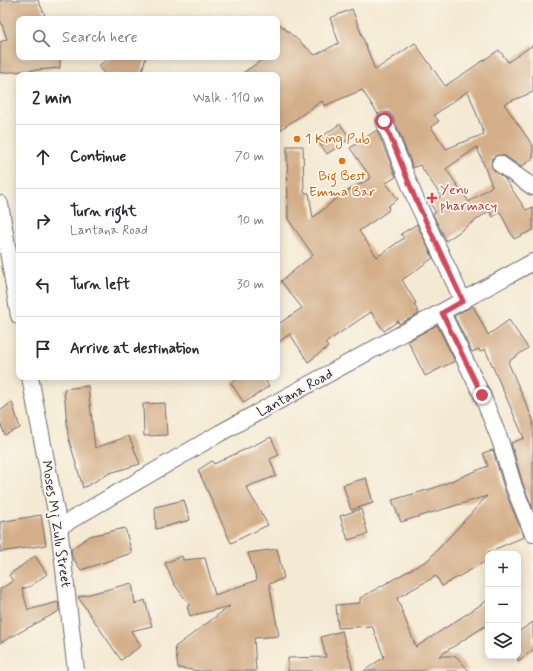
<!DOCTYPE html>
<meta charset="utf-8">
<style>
:root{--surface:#fff;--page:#f7f7f7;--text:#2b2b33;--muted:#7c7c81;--line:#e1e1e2}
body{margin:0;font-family:Mynerve,sans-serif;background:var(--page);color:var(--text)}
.controls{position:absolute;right:12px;bottom:12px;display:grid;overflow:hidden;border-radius:8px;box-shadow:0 2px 10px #0003}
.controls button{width:36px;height:36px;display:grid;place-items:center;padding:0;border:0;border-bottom:1px solid var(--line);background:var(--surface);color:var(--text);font:20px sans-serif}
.stop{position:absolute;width:12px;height:12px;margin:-9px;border:3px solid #d1495b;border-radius:50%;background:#fff}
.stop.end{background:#d1495b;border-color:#fff;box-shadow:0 1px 4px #0008}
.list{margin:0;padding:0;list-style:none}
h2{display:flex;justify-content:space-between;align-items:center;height:52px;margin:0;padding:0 16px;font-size:17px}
h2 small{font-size:13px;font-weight:400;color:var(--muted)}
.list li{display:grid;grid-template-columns:26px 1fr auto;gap:12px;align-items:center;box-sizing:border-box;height:64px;padding:0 16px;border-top:1px solid var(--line)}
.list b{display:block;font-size:15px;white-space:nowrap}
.list p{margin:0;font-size:13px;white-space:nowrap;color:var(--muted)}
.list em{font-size:13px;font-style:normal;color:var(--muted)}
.icon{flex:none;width:22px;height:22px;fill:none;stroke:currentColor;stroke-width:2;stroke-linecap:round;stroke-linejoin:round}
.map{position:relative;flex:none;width:533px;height:671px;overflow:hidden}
.search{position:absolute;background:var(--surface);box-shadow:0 2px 10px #0003;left:16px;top:16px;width:264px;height:44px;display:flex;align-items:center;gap:10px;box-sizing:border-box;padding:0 14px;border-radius:8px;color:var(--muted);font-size:15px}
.panel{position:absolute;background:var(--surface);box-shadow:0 2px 10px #0003;left:16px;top:72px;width:264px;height:308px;border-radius:8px}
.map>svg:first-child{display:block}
.building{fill:#d3ae88;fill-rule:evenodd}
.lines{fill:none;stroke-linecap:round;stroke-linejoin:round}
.street-casing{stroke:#6c6870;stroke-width:18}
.street{stroke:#fff;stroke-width:16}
.route{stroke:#d1495b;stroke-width:5}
.food-dot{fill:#e8710a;stroke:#fbf7ec;stroke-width:1.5}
.health-dot{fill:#e0444e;stroke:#fbf7ec;stroke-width:1.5}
.labels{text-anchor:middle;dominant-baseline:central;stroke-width:3.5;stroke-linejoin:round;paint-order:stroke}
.food-label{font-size:14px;fill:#c56008;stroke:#fbf7ec;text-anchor:start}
.health-label{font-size:14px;fill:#be3a42;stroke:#fbf7ec;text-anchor:start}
.street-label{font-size:14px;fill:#22223b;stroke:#fbf7ec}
</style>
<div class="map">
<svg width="533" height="671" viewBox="0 0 533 671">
<rect width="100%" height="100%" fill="#fbf7ec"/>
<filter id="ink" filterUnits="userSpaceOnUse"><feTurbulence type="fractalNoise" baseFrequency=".025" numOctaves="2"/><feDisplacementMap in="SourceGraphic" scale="8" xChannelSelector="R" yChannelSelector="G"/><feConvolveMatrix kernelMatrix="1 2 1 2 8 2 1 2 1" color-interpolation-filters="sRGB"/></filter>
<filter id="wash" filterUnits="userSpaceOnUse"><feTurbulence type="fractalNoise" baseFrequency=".012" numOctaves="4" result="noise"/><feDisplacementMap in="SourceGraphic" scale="16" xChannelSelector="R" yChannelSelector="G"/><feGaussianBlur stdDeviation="0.9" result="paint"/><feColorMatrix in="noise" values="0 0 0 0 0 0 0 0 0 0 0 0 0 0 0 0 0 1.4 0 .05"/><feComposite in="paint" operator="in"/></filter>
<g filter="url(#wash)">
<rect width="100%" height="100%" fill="#f4e9d2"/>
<g id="blocks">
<!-- building -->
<g class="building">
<polygon points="0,0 38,0 45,15 37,19 19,19 19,57 60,57 60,68 0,73 0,42 7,39 0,19"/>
<path d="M352,9L375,70L415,43L445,86L499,50L508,62L533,45V92L504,104L533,146V158L521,167L505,156L500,155H496L492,158L491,164L492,168L505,179L526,210L533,207V230L514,239L500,212L493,217L489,211L446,241L433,214L436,212L430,204L441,196L420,165L413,168L393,117L390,113L386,112L378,114L362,90L324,106L322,101L277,132V75H240L266,57H277V22L315,55L339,43L330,18ZM468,91L484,134L446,149L431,127L439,121L434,115ZM477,147L492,186L469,202L446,169Z"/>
<polygon points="111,57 146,57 141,75 105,75 98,66"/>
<polygon points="340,124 350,138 327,154 317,140"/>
<polygon points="377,130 396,177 386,183 398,199 389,205 388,211 359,231 377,257 404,238 401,234 417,224 433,258 402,280 416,303 414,304 419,314 399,324 398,321 384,331 371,312 325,343 328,347 308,362 290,334 277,343 277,325 302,308 281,281 313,255 288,219 287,146 303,146 304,193 309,193 313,218 339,196 371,178 350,148"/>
<polygon points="473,306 488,335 509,320 528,348 508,362 533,420 533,509 523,484 511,443 524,438 485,349 480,352 479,349 472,352 454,316"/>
<polygon points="437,325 455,361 425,376 408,341"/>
<polygon points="240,377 263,377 269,386 244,403 231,383"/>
<polygon points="88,386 95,448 129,436 140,464 110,473 83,488 68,436 64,389"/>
<polygon points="12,402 20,428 5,435 0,423 0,411"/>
<polygon points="165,403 167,435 144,436 143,404"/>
<polygon points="271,437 279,455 270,459 276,476 246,487 268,525 231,543 198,470 212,461 214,464"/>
<polygon points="493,450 505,491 524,537 488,552 488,560 442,586 436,576 397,598 416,647 488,600 488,624 439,656 456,656 469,671 364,671 384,657 372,626 338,628 336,605 360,603 360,598 428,560 487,496 401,522 392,500 434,488 488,466 483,453"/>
<polygon points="366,478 373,503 351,510 343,485"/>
<polygon points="184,500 190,520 156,529 155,507"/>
<polygon points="361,509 368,534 348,540 340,516"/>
<polygon points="41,515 46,545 0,552 0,522"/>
<polygon points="125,528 132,553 81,570 72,557 71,549 90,536"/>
<polygon points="277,549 284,578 269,584 279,636 254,638 256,671 200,671 178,668 175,647 230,606 190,616 187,606 190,605 174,584 165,563 182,556 183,560 205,558 215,595 257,580 248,553"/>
<polygon points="35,556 47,574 31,586 22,589 28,610 58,602 59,611 0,643 0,589 13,581 9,575"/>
<polygon points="132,583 135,604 145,600 152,626 131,631 141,646 121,660 78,597"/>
<polygon points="533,622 533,650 518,661 518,632"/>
<polygon points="342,631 353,671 288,671 288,658 326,657 321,637"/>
</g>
</g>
</g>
<g filter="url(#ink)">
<use href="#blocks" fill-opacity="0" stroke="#6c6870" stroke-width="1"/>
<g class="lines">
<!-- street casing -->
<g class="street-casing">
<g id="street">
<polyline points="384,121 415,198 463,301"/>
<polyline points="500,164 533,187"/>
<polyline points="0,204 19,316"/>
<polyline points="442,313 482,395 500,440 514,487 533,534"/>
<polyline points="30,377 59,527 76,671"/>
<polyline points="59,527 220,433 533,262"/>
</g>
</g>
<!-- street -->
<use href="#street" class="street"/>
</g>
</g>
<g class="lines" filter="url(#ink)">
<!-- route -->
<polyline class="route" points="384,121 415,198 463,301 442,313 482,395"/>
</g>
<!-- markers -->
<g class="food-dot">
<circle cx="297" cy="139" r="4"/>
<circle cx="342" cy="161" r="4"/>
</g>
<path class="health-dot" d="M430 192h4v4h4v4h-4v4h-4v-4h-4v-4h4z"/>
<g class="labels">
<!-- food labels -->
<g class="food-label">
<text x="305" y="139">1 King Pub</text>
<text x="342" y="176" text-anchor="middle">Big Best<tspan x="342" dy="16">Emma Bar</tspan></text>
</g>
<!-- health labels -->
<g class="health-label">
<text x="440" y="190">Yenu<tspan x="440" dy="16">pharmacy</tspan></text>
</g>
<!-- street labels -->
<g class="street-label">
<text transform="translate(295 393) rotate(-29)">Lantana Road</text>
<text transform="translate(56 524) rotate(81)">Moses Mj Zulu Street</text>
</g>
</g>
</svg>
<div class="controls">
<button>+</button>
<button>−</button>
<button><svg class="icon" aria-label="layers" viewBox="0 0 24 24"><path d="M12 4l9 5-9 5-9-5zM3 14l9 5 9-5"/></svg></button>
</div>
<div class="stop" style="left:384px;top:121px"></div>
<div class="stop end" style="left:482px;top:395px"></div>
<div class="search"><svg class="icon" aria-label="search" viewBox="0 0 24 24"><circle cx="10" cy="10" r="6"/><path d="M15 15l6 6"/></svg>Search here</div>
<section class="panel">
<h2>2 min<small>Walk · 110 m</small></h2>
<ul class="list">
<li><svg class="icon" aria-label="ahead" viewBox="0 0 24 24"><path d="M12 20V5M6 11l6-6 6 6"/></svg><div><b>Continue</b></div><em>70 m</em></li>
<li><svg class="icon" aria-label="right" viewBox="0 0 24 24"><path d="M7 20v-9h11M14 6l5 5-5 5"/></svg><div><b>Turn right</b><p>Lantana Road</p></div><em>10 m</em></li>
<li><svg class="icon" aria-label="left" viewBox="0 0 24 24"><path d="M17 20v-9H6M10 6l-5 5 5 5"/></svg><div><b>Turn left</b></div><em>30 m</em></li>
<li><svg class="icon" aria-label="arrive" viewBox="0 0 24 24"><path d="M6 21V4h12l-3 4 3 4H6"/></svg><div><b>Arrive at destination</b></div></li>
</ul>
</section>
</div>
